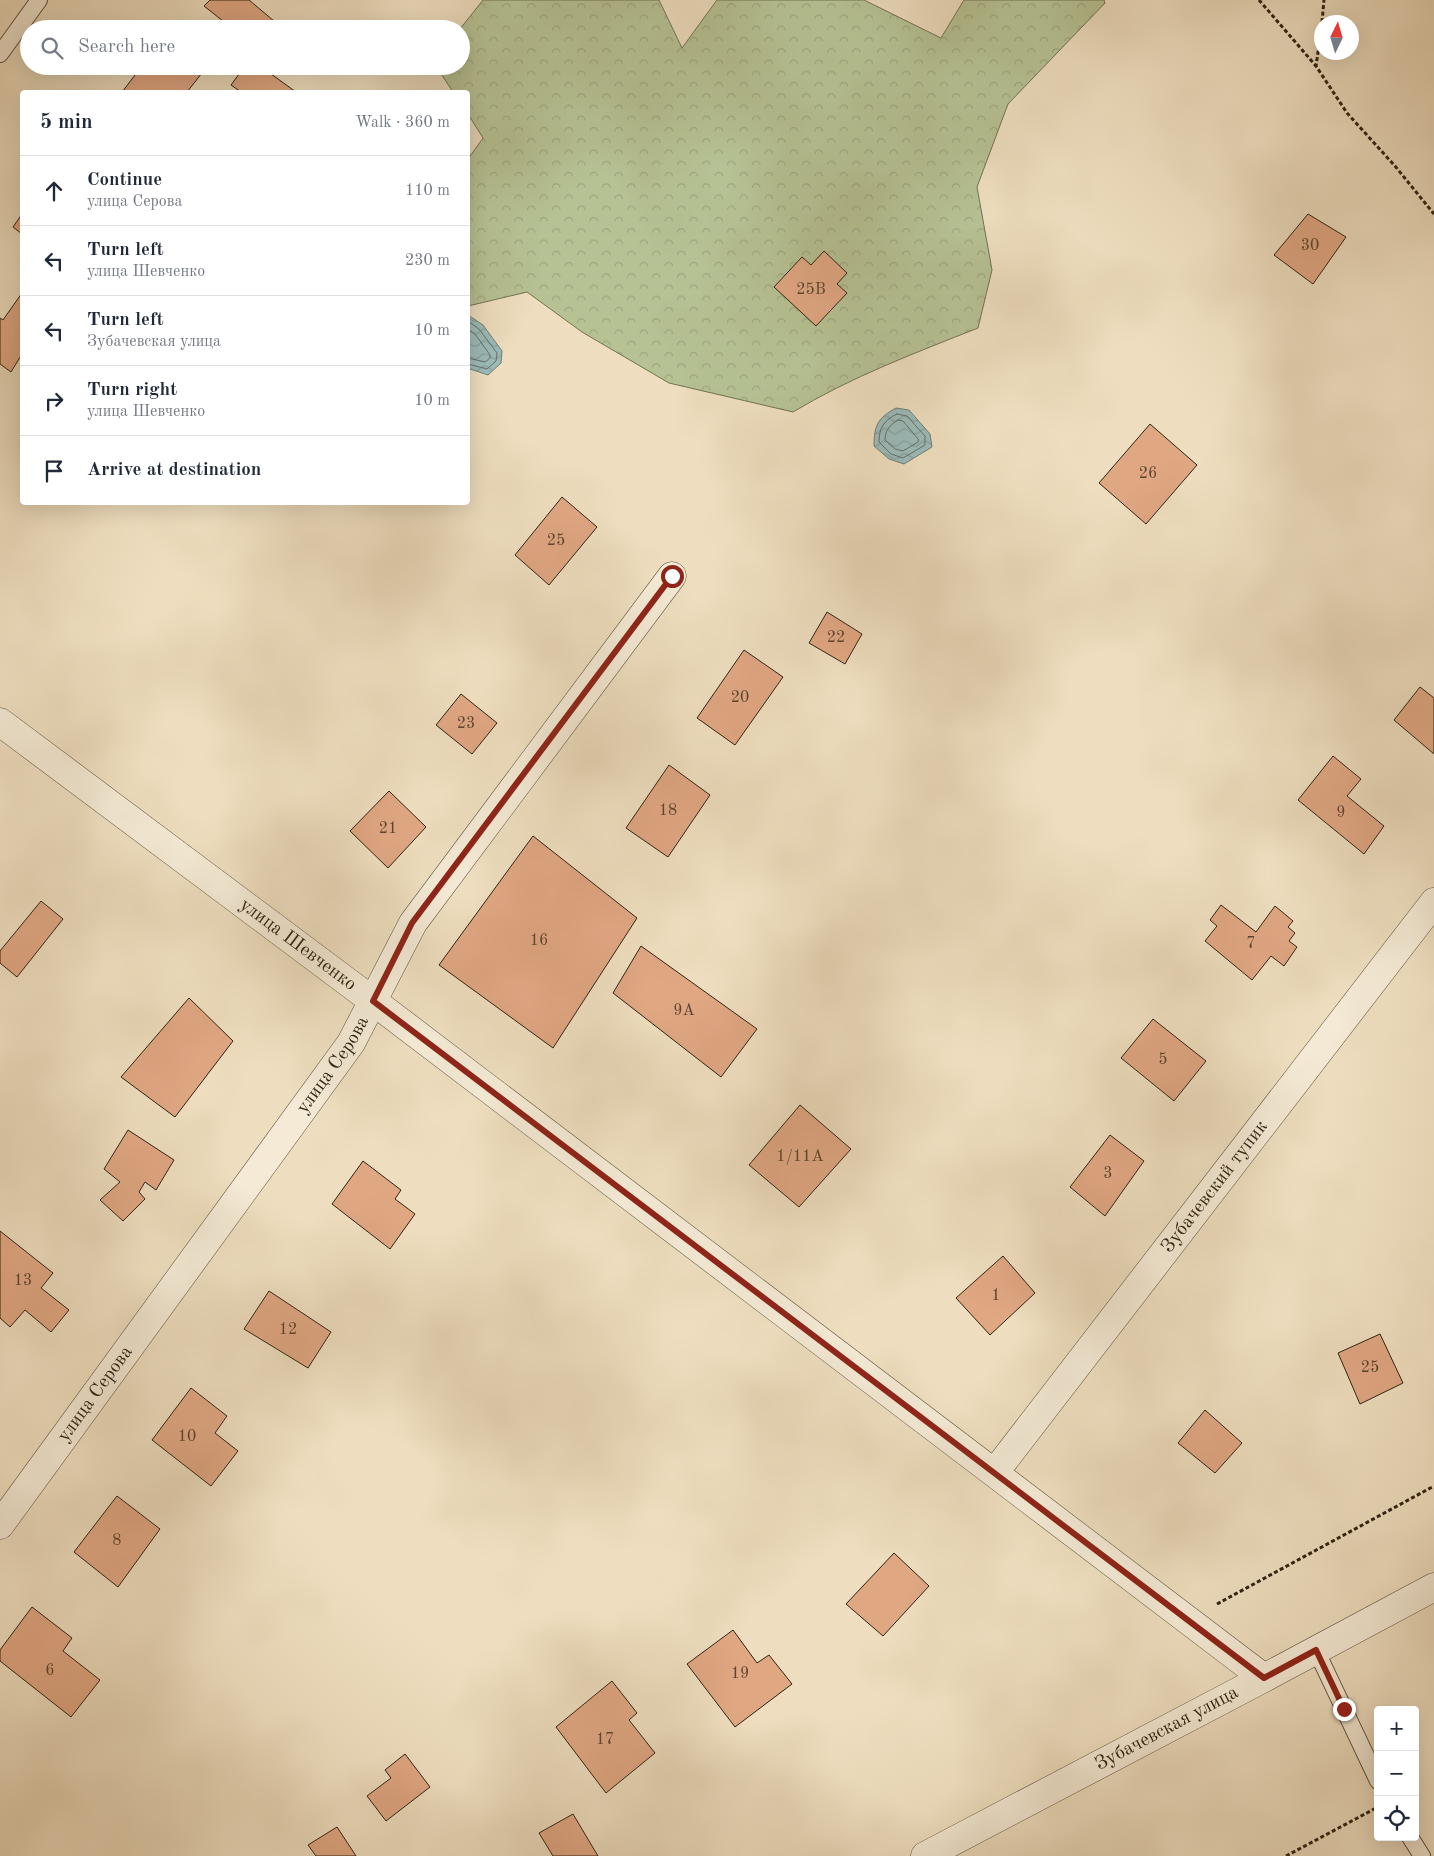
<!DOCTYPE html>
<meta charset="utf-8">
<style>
:root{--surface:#fff;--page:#f6f6f7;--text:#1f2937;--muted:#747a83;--line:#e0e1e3}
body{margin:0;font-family:"Old Standard TT",serif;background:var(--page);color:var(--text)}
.controls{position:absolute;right:15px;bottom:15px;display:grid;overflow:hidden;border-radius:5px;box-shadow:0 5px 20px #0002}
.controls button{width:45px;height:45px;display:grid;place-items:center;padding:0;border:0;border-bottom:1px solid var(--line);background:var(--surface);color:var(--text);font:25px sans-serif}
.compass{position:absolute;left:1314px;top:15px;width:45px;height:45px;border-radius:50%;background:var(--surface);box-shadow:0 5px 20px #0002;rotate:5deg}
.stop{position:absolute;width:15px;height:15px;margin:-11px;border:4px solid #8f2418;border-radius:50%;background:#fff}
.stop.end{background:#8f2418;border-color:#fff;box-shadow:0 1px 5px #0008}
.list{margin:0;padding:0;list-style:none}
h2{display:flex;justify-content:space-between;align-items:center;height:65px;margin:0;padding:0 20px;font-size:21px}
h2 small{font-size:16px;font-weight:400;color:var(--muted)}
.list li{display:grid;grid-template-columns:32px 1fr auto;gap:15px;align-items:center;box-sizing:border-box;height:70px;padding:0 20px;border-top:1px solid var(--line)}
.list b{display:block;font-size:19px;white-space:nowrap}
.list p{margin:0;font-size:16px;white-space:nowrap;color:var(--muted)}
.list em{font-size:16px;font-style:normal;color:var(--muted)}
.icon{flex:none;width:28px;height:28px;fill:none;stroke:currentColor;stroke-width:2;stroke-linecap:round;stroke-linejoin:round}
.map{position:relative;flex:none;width:1434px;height:1856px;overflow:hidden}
.search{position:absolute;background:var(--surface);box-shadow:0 5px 20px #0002;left:20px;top:20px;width:450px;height:55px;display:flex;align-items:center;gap:12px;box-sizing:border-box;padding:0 18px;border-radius:28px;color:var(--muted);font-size:19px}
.panel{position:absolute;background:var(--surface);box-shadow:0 5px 20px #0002;left:20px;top:90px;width:450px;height:415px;border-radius:5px}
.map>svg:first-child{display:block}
.forest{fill:url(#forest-crowns);stroke:#727254}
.water{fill:url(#water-waves);stroke:#707e77}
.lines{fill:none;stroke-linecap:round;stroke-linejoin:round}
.shore{stroke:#656f66;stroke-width:1}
.building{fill:#e0a783;stroke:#2f2313}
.service-casing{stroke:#5f523e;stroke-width:18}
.minor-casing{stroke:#5f523e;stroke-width:29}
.tertiary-casing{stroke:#5f523e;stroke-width:29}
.path{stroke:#2f2313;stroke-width:3;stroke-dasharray:4 2.5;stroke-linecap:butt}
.service{stroke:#f4ead5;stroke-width:16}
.minor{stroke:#f4ead5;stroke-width:28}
.tertiary{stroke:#f4ead5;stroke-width:28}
.route{stroke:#8f2418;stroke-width:6}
.labels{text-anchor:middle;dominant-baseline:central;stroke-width:5;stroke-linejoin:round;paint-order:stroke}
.number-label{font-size:16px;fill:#5b442f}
.street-label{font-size:19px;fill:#2f2313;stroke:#f4ead5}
</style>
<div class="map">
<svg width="1434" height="1856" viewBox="0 0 1434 1856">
<defs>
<pattern id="forest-crowns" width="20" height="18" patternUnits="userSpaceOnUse" patternTransform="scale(1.25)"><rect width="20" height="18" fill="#b6c294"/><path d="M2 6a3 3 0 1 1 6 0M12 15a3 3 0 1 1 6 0" fill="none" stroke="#9da67f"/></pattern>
<pattern id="water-waves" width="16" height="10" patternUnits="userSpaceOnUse" patternTransform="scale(1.25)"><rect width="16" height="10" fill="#9bbbba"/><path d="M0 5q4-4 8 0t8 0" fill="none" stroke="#86a09f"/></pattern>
</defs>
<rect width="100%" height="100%" fill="#eedebf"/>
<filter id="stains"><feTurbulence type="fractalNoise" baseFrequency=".004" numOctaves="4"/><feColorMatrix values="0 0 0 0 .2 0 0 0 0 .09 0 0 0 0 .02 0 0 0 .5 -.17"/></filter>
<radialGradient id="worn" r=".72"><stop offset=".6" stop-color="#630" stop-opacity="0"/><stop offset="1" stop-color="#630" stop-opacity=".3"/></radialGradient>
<!-- forest -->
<path class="forest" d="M483,0H659L682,48L717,0H864L941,38L964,0H1104L1105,3L1008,104L977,187L992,270L978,328C915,353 851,377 793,412L669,383L582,332L527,292L468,306V159L483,138L468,114V92H453L436,66H461L460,29Z"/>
<!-- water -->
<g class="water">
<polygon points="468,315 483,325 502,351 501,363 488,375 470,369 468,366"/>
<path d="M896,408L909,410L930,434L932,447L904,464L889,459L874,446C874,425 878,418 896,408Z"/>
</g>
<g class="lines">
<!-- shore -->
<g class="shore">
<polyline points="468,321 479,329 497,353 496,361 487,369 468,364"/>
<polyline points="468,329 475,334 490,355 490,358 485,362 468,358"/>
<path d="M897,414L907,416L925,436V445L903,458L891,454L879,442C879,428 884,420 897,414Z"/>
<path d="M898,420L903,421L919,440L918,442L903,451L895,449L885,440C885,430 890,425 898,420Z"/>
</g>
</g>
<!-- building -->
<g class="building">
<polygon points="210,0 249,0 274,21 267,29 233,29 204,6"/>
<polygon points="142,66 193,66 202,73 187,92 122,92"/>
<polygon points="245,66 260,66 296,92 241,92 231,85"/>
<polygon points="22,214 22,234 13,227"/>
<polygon points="1308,214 1346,237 1313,284 1274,255"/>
<polygon points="824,251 847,273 837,284 847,293 816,326 774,287 802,257 811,265"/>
<polygon points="22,293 22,354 11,372 0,364 0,318 3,320"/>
<polygon points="1150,424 1197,465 1146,524 1099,483"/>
<polygon points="562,497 597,527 549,585 515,555"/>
<polygon points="827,612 862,634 845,664 809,643"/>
<polygon points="744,650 783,677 735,745 697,718"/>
<polygon points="1420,687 1434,698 1434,754 1394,720"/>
<polygon points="461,694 497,723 472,754 436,725"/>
<polygon points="1333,756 1361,779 1347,796 1384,826 1364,854 1298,800"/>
<polygon points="669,765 710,795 668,857 626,828"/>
<polygon points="389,791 426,827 388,868 350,831"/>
<polygon points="533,836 637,918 553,1048 439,965"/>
<polygon points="41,901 63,919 17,977 0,963 0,951"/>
<polygon points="1221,905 1256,932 1275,906 1293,921 1288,927 1295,933 1289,941 1297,947 1284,966 1271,956 1252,980 1205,941 1217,926 1210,920"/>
<polygon points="641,946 757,1029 721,1077 613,993"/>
<polygon points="189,998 233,1041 175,1117 121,1077"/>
<polygon points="1153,1019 1206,1061 1174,1101 1121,1058"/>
<polygon points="800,1105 851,1149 799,1207 749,1165"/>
<polygon points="128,1130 174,1160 156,1190 145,1182 139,1192 145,1199 123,1221 100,1200 120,1182 104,1169"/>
<polygon points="1110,1135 1144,1161 1105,1216 1070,1187"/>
<polygon points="363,1161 401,1190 395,1199 415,1214 390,1249 332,1204"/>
<polygon points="0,1231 53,1273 41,1288 69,1310 51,1332 25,1310 10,1327 0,1318"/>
<polygon points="1003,1256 1035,1293 990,1335 956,1298"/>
<polygon points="269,1291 331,1332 308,1368 244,1329"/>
<polygon points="1380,1334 1403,1383 1360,1404 1338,1353"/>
<polygon points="191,1388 227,1416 215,1433 238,1451 211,1486 152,1440"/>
<polygon points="1205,1410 1242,1443 1215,1473 1178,1443"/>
<polygon points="117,1496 160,1529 118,1587 74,1552"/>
<polygon points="894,1553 929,1586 883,1636 846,1604"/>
<polygon points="32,1607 72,1638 63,1651 100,1680 71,1717 0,1661 0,1650"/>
<polygon points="733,1630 757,1663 769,1655 792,1684 735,1727 687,1664"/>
<polygon points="612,1681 637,1713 629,1720 655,1753 606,1793 556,1727"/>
<polygon points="405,1754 430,1787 386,1821 367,1796 391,1778 385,1770"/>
<polygon points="573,1814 598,1856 553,1856 539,1833"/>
<polygon points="337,1827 356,1856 316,1856 308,1845"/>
</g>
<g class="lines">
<!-- service casing -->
<g class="service-casing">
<g id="service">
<polyline points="0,54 39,0"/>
<polyline points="1316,1650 1378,1781"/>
<polyline points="1410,1837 1422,1856"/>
</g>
</g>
<!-- minor casing -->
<g class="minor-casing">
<g id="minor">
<path id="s1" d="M995,1472L1434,902"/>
<path id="s2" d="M0,1525L351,1043L413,923L672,576"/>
<polyline points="1264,1678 1434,1587"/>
</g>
</g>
<!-- tertiary casing -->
<g class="tertiary-casing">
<g id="tertiary">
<path id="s3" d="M0,722L373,1001L1264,1678L925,1856"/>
</g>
</g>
<!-- path -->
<g class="path">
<polyline points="1259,0 1316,66"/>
<polyline points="1322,22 1324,0"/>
<polyline points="1322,25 1316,66 1347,113 1395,166 1434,214"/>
<polyline points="1217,1604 1434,1486"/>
<polyline points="1286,1856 1378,1807"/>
</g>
<!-- service -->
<use href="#service" class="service"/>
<!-- minor -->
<use href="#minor" class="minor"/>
<!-- tertiary -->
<use href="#tertiary" class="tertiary"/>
</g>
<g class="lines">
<!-- route -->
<polyline class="route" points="672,576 412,923 373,1001 1264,1678 1316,1650 1344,1709"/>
</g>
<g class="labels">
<!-- number labels -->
<g class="number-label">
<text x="1310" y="246">30</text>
<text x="811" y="290">25В</text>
<text x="1148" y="474">26</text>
<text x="556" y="541">25</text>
<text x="836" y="638">22</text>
<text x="740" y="698">20</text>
<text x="466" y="724">23</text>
<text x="668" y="811">18</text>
<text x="1341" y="813">9</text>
<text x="388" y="829">21</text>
<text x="539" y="941">16</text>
<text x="1251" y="944">7</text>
<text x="684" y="1011">9А</text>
<text x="1163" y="1060">5</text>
<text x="800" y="1157">1/11А</text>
<text x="1108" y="1174">3</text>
<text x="23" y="1281">13</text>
<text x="996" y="1296">1</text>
<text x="288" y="1330">12</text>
<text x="1370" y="1368">25</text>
<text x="187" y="1437">10</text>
<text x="117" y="1541">8</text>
<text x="50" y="1671">6</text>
<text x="740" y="1674">19</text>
<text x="605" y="1740">17</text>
</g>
<!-- street labels -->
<g class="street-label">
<text stroke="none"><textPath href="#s3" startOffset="372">улица Шевченко</textPath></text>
<text stroke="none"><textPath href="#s2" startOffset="568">улица Серова</textPath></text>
<text stroke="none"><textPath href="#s1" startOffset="360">Зубачевский тупик</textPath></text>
<text stroke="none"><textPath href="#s2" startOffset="162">улица Серова</textPath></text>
<text transform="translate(1167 1729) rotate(-28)">Зубачевская улица</text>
</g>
</g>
<rect width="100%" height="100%" filter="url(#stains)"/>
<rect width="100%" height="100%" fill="url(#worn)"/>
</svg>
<div class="controls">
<button>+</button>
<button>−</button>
<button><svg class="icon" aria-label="locate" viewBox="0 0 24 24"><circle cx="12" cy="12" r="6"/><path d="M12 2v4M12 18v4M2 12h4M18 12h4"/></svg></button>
</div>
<svg class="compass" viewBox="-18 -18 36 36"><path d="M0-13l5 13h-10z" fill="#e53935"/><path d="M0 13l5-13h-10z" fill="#747a83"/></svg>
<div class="stop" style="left:672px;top:576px"></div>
<div class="stop end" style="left:1344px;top:1709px"></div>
<div class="search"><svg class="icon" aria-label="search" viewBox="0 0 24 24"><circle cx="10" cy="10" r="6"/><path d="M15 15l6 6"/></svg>Search here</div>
<section class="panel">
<h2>5 min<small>Walk · 360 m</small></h2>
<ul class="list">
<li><svg class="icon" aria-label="ahead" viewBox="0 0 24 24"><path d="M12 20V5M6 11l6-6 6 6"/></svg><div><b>Continue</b><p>улица Серова</p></div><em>110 m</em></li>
<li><svg class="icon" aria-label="left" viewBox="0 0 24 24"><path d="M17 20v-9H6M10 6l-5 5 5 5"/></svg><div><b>Turn left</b><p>улица Шевченко</p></div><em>230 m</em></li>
<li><svg class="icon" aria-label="left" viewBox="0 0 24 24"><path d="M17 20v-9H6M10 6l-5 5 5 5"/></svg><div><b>Turn left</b><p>Зубачевская улица</p></div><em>10 m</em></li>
<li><svg class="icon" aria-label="right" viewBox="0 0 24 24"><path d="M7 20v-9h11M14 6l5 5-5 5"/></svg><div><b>Turn right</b><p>улица Шевченко</p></div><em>10 m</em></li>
<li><svg class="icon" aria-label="arrive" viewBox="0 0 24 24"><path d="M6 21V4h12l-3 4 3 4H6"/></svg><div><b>Arrive at destination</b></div></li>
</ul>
</section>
</div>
